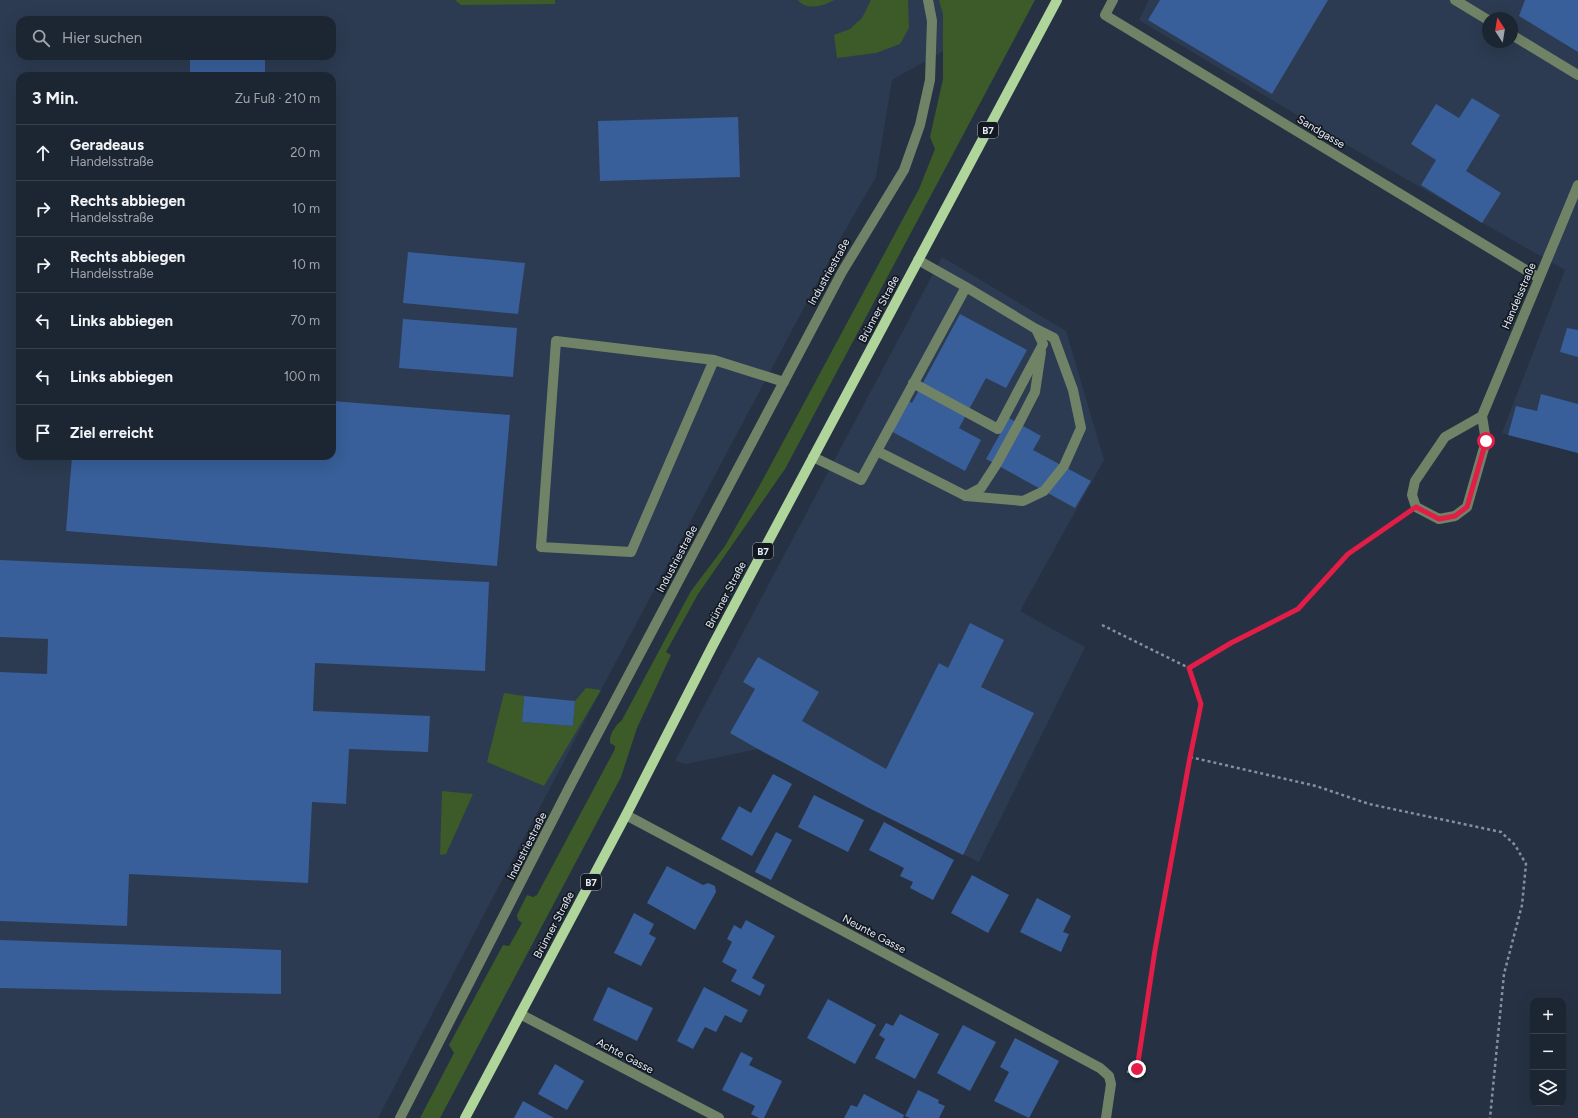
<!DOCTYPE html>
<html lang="de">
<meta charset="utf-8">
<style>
:root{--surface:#1c2632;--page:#252e3a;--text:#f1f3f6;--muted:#a0a5ac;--line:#3a434d}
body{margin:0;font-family:Figtree,sans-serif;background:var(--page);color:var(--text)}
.controls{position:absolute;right:12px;bottom:12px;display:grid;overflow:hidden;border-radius:8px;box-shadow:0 4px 16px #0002}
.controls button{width:36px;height:36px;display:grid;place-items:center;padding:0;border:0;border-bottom:1px solid var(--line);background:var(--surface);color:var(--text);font:20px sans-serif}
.compass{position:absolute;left:1482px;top:12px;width:36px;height:36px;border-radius:50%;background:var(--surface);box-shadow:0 4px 16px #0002;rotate:348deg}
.stop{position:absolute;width:12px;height:12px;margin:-9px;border:3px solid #e11d48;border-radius:50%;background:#fff}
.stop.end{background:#e11d48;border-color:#fff;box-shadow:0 1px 4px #0008}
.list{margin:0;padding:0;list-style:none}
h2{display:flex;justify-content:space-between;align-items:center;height:52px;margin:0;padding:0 16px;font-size:17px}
h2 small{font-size:13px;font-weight:400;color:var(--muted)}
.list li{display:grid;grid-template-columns:26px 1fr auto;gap:12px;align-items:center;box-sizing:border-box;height:56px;padding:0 16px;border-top:1px solid var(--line)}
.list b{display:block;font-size:15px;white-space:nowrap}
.list p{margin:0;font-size:13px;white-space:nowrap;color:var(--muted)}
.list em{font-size:13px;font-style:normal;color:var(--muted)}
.icon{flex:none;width:22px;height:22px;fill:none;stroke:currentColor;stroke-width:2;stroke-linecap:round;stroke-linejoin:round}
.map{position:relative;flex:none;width:1578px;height:1118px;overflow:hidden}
.search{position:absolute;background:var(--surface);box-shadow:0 4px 16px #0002;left:16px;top:16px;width:320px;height:44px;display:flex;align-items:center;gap:10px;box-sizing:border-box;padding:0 14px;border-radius:12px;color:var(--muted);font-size:15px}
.panel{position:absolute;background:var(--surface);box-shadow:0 4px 16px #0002;left:16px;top:72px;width:320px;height:388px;border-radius:12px}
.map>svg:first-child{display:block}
.built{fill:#2c3b51;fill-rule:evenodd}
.green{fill:#3c5b28}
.building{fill:#385f99}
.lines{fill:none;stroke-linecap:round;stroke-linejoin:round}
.path{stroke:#86909d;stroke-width:2.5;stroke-dasharray:3 3;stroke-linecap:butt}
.minor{stroke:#718367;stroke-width:10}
.major{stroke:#b0d59b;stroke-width:10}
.route{stroke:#e11d48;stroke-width:5}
.labels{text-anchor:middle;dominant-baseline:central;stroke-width:3.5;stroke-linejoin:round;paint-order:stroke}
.shield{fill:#141921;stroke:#a6adb7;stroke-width:1}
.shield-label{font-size:10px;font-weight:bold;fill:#e4ecf7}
.street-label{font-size:11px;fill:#e4ecf7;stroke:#141921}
</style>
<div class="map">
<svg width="1578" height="1118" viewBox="0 0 1578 1118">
<rect width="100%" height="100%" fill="#263243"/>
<!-- built -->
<g class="built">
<path d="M0,0H991L984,28L892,80L876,177L843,234L601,690L378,1118H0ZM20,20H332V56H20ZM20,76H332V456H20Z"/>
<path d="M1149,0H1578V453L1502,433L1565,270L1352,148L1139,20ZM1488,18H1512V42H1488Z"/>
<polygon points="942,257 1066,331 1104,460 1020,611 1085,647 979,862 867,807 758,749 686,764 675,761"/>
</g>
<!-- green -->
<g class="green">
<polygon points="455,0 555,0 555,4 461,5"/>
<path d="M798,0H834C824,6 806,11 798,0Z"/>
<polygon points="871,0 908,0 909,28 900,44 876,53 837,58 834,35 850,29 862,18"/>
<path d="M939,0H1035L785,469L698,594L666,652L671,655L637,728L621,777L440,1118H420L454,1053L449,1045L503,945L509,946L522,923L518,920L517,915L527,895L533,897L537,895L615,749V746L610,743C609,734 616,725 622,720L691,591L725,546L761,483L919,189L935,149L930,137L943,79V14Z"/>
<polygon points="586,688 601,690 544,786 487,762 504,693 524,696 522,722 573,726 575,701"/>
<polygon points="442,791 473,794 446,854 440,855"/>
</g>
<!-- building -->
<g class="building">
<polygon points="1160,0 1328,0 1272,94 1148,20"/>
<polygon points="1525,0 1578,0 1578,52 1519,16"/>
<rect x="190" y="56" width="75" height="20"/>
<polygon points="1472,98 1500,115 1466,171 1501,193 1482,223 1421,185 1436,160 1411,144 1436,104 1459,118"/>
<polygon points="738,117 740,177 600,181 598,121"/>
<polygon points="408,252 525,263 518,314 403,303"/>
<polygon points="960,314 1027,350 1006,388 986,378 959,428 981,440 965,471 889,430 906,399 912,403"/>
<polygon points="403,319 517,328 513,377 399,368"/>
<polygon points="1567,328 1578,330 1578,357 1560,352"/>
<polygon points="1541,394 1578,404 1578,453 1508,435 1516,406 1537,411"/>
<polygon points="332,401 510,415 497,566 66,531 72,456 332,456"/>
<polygon points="1009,418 1041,436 1033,450 1091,481 1075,508 986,459"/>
<polygon points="0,560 489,582 485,671 315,663 313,711 430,716 428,752 349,749 346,804 312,802 308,883 129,874 127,926 0,921 0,672 47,674 48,639 0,637"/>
<polygon points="970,623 1004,640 981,687 1034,713 963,855 867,807 758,749 730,733 755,689 743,682 758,657 819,692 802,721 886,769 939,663 948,668"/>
<polygon points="524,696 575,701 573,726 522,722"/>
<polygon points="773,774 792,784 752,856 721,839 739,806 751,813"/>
<polygon points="814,795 864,820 848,852 798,827"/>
<polygon points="884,822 954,860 933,900 910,888 913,882 900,876 904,868 869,850"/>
<polygon points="776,832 792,840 771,880 755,872"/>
<polygon points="667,866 703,885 708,883 715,886 716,892 695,930 647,903"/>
<polygon points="972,875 1009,895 988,933 951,913"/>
<polygon points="1037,898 1071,916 1063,932 1069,934 1061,952 1020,932"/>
<polygon points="634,913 654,924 649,934 656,938 641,966 614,953"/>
<polygon points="746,920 775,936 752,978 765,985 760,996 731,981 737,970 722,962 732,942 727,939 734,925 741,929"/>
<polygon points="0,940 281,950 281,994 0,988"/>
<polygon points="608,987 653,1008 637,1041 593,1020"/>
<polygon points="704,987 748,1010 741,1023 725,1015 716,1032 705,1027 693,1049 677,1041"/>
<polygon points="828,999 876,1025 855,1064 807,1038"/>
<polygon points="900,1014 939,1034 915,1079 875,1058 885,1039 879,1035 886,1023 893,1026"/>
<polygon points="963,1025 996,1042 970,1091 937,1073"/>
<polygon points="1015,1038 1059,1061 1029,1118 994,1101 1009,1072 1000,1067"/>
<polygon points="741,1052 753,1058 749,1065 782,1081 764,1118 759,1118 751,1114 755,1106 722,1090"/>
<polygon points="555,1064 584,1081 567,1110 538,1094"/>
<polygon points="918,1090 939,1100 938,1103 945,1106 939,1118 910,1118 905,1116"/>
<polygon points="864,1094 904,1115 903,1118 844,1118 851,1105 857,1107"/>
<polygon points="523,1101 554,1118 514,1118"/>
</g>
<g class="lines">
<!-- path -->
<g class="path">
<polyline points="1102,625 1189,668"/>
<polyline points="1190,757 1316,786 1369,804 1501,832 1515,845 1526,864 1522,905 1504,974 1490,1118"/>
<polyline points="1127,1072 1137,1069 1155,950 1190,757 1201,704 1189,668 1231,643 1298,609 1348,554 1401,517"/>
</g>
<!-- minor -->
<g class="minor">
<polyline points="1113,0 1105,15 1539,278"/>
<polyline points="1455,0 1488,20"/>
<polyline points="1512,35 1578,75"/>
<polyline points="714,360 631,552 541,547 556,341 714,360 784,382"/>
<polyline points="913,383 998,429 1043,344 1036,329 966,287"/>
<polyline points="1482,416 1486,441 1467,507 1455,516 1439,519 1416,507 1412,495 1415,481 1445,437 1482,416 1578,185"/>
<polyline points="877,451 966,496 981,488 996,465 1019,423 1035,392 1041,352"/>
<polyline points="813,457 861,480 966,287 918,260"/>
<polyline points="966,496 1023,501 1044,491 1064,466 1081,428 1073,390 1054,338 1036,329"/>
<polyline points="626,815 1100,1068 1109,1076 1111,1084 1106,1118"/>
<polyline points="520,1014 719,1118"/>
<polyline points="400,1118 571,784 842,272 904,170 920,125 930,80 932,21 928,0"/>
</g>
<!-- major -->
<polyline class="major" points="465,1118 626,815 713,645 1057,0"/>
</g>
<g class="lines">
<!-- route -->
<polyline class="route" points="1137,1069 1155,950 1190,757 1201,704 1189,668 1231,643 1298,609 1348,554 1416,507 1439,519 1455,516 1467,507 1486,441"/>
</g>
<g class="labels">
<!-- shield labels -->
<g class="shield">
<rect x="978" y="122" width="20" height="16" rx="3"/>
<rect x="753" y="543" width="20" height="16" rx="3"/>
<rect x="581" y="874" width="20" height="16" rx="3"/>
</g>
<g class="shield-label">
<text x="988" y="130">B7</text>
<text x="763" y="551">B7</text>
<text x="591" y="882">B7</text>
</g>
<!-- street labels -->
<g class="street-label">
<text transform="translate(1321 132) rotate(31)">Sandgasse</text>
<text transform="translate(829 272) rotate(-61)">Industriestraße</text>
<text transform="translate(1519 296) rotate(-67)">Handelsstraße</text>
<text transform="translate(879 309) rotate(-62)">Brünner Straße</text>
<text transform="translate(677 559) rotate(-62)">Industriestraße</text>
<text transform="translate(726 595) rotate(-62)">Brünner Straße</text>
<text transform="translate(527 846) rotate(-63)">Industriestraße</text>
<text transform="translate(554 925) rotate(-62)">Brünner Straße</text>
<text transform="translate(874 934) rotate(28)">Neunte Gasse</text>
<text transform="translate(625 1056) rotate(28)">Achte Gasse</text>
</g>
</g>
</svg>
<div class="controls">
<button>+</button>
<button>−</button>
<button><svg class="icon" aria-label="layers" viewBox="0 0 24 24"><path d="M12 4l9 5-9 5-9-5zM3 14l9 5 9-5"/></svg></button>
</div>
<svg class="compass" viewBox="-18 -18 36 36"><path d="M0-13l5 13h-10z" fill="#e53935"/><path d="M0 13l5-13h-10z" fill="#a0a5ac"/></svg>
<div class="stop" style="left:1486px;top:441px"></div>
<div class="stop end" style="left:1137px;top:1069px"></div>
<div class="search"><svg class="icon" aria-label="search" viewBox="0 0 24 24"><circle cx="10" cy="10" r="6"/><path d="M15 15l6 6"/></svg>Hier suchen</div>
<section class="panel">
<h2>3 Min.<small>Zu Fuß · 210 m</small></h2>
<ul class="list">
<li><svg class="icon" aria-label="ahead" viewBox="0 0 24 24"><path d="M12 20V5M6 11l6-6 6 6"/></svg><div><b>Geradeaus</b><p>Handelsstraße</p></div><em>20 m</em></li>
<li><svg class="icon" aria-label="right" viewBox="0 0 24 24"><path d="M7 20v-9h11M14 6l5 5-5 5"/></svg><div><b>Rechts abbiegen</b><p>Handelsstraße</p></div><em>10 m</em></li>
<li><svg class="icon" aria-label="right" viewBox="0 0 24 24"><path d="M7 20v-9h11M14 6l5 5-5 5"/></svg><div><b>Rechts abbiegen</b><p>Handelsstraße</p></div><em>10 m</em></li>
<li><svg class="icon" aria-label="left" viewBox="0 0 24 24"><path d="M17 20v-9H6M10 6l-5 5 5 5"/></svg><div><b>Links abbiegen</b></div><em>70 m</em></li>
<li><svg class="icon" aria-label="left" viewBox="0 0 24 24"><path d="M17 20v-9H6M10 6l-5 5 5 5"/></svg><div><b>Links abbiegen</b></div><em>100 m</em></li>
<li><svg class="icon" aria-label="arrive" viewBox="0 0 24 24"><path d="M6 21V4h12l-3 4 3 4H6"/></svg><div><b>Ziel erreicht</b></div></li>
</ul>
</section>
</div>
